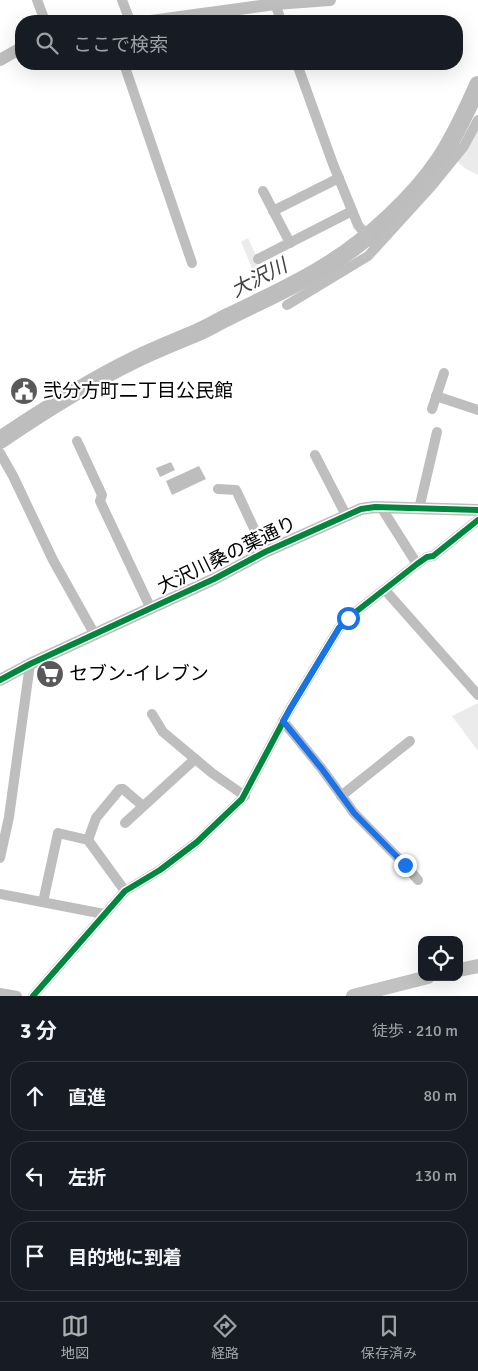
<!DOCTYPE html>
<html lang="ja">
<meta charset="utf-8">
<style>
:root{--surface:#171b24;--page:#20242c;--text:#f1f3f6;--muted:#9ea1a6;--line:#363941;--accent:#adaeaf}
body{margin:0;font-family:Signika,"Noto Sans JP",sans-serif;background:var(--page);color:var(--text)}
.controls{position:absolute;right:15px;bottom:15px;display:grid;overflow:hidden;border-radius:10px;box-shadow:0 5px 20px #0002}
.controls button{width:45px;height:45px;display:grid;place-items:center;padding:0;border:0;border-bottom:1px solid var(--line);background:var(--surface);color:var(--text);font:25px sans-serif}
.stop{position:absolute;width:15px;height:15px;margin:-11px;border:4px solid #1a73e8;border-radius:50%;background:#fff}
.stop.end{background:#1a73e8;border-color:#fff;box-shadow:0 1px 5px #0008}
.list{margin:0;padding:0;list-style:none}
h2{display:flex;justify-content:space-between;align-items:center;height:65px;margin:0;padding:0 20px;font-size:21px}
h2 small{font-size:16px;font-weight:400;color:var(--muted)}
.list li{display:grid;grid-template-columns:32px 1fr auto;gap:15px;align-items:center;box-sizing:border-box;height:70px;margin:0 10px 10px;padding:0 10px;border:1px solid var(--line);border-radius:20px}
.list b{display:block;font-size:19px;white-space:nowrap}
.list em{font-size:16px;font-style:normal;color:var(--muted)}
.icon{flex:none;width:28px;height:28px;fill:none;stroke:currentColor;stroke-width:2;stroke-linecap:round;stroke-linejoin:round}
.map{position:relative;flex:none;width:478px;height:996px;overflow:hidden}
.search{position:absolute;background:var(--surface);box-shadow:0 5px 20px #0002;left:15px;right:15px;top:15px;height:55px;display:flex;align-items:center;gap:12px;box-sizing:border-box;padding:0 18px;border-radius:20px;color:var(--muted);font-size:19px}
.sheet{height:305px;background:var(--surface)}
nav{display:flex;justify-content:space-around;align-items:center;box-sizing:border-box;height:70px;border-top:1px solid var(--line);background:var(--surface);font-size:14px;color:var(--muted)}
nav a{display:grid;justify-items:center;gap:2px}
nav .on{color:var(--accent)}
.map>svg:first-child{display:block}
.green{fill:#ebebeb}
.water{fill:#bdbdbd}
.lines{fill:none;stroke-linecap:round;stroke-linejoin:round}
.river{stroke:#bdbdbd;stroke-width:18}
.minor{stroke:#bebebe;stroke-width:10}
.tertiary{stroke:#bebebe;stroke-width:12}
.secondary{stroke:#c2c2c2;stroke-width:14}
.cycleway-casing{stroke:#fff;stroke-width:9}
.cycleway{stroke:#00873e;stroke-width:6}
.route{stroke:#1a73e8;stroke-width:6}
.labels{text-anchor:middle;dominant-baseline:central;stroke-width:4.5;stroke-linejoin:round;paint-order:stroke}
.poi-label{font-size:19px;fill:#000;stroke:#fff;text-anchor:start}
.street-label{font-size:19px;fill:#000;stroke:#fff}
.water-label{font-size:20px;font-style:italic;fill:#424242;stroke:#fff}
</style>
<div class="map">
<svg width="478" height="996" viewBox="0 0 478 996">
<rect width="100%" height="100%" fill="#fff"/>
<!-- green -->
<g class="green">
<polygon points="478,131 478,175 466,169 457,161"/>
<polygon points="248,238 259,262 257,263 264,278 257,280 241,242"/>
<polygon points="478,703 478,751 452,716"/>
</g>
<!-- water -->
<g class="water">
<polygon points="171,462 175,470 160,477 156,468"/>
<polygon points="199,466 206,479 172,495 166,481"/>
</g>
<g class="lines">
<!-- river -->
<path class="river" d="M0,440C43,411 87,383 134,360C154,350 175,342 196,333C208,328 219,321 230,316C264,299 299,284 331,263C369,239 415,197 440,159C455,136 467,110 478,85"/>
<!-- minor -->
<g class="minor">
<polyline points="37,0 45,21"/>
<polyline points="122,0 130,21"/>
<polyline points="274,0 281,21"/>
<polyline points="124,64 192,263"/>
<polyline points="297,64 333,164 358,225 376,247"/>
<polyline points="263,191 290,243"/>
<polyline points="273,211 339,178"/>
<polyline points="258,259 352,211"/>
<polyline points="287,305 368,256 430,188 464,146 478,120"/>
<polyline points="436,396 478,410"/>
<polyline points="432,409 444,373"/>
<polyline points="77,441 102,495 100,501 151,609"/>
<polyline points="0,453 13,476 53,560 95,635"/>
<polyline points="315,455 346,515"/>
<polyline points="218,489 236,490 265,552"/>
<polyline points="381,507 417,564"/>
<polyline points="419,509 437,432"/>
<polyline points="385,590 478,695"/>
<polyline points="152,714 163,732 212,773 245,796"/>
<polyline points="283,721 322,769 354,813 405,865 418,880"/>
<polyline points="341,796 410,741"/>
<polyline points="125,823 195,759"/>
<polyline points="88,840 96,818 120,789 123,789 143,806"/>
<polyline points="0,858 9,817 30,664"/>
<polyline points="0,894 104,914"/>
<polyline points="43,902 58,833 88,840 125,891"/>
<polyline points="0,993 17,996"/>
<polyline points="33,996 125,891 160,870 197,842 242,799 291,707 339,628 348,618 417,564 427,557 433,556 478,520"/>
</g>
<!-- tertiary -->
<g class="tertiary">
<polyline points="151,21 275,4 330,0"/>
<polyline points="0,60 21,48"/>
<polyline points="0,680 30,664 214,579 265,552 361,509 375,507 478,510"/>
</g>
<!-- secondary -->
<g class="secondary">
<polyline points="459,970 478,966"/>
<polyline points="353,996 428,977"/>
</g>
<!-- cycleway casing -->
<g class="cycleway-casing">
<g id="cycleway">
<polyline points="0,680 30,664 214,579 265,552 361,509 375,507 478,510"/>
<polyline points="33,996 125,891 160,870 197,842 242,799 291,707 339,628 348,618 417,564 427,557 433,556 478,520"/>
</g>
</g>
<!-- cycleway -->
<use href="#cycleway" class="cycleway"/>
</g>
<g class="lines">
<!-- route -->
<polyline class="route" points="348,618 339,628 283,721 322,769 354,813 405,865"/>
</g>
<!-- icons -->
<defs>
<g id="civic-disc" transform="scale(1.4375)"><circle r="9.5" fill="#595959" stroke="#fff"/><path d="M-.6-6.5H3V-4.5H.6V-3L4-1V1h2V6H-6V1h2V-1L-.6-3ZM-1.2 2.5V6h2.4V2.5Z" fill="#fff"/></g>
<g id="supermarket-disc" transform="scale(1.4375)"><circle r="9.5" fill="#595959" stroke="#fff"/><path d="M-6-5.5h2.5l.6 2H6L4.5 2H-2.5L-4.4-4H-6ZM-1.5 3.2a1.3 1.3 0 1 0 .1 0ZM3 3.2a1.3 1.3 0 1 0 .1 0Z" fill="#fff"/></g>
</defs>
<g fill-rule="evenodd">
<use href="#civic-disc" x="24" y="391"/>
<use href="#supermarket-disc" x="50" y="674"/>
</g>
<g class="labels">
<!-- poi labels -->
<g class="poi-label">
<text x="43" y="391">弐分方町二丁目公民館</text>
<text x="69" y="674">セブン-イレブン</text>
</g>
<!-- street labels -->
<g class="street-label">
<text transform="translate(227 555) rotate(-26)">大沢川桑の葉通り</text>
</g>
<!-- water labels -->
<g class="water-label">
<text transform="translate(259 278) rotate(-27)">大沢川</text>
</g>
</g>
</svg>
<div class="controls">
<button><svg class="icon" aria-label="locate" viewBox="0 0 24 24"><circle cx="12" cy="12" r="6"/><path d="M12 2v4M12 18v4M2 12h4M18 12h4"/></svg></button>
</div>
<div class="stop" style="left:348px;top:618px"></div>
<div class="stop end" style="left:405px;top:865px"></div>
<div class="search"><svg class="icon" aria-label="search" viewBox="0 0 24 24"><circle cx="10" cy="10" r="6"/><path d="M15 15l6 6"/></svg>ここで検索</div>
</div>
<section class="sheet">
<h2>3 分<small>徒歩 · 210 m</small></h2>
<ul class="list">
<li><svg class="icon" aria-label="ahead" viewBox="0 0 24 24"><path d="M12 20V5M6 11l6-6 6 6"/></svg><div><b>直進</b></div><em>80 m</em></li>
<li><svg class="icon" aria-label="left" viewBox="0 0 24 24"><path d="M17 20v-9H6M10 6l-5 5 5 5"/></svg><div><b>左折</b></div><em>130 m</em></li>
<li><svg class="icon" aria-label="arrive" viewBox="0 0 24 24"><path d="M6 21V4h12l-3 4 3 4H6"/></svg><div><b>目的地に到着</b></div></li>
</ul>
</section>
<nav>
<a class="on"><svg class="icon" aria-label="map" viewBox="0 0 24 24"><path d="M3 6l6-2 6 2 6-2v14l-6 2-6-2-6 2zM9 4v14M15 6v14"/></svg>地図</a>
<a><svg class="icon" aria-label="directions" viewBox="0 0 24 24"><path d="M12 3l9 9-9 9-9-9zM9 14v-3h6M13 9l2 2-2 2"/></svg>経路</a>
<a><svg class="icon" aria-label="saved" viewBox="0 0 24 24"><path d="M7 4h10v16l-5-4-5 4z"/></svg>保存済み</a>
</nav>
